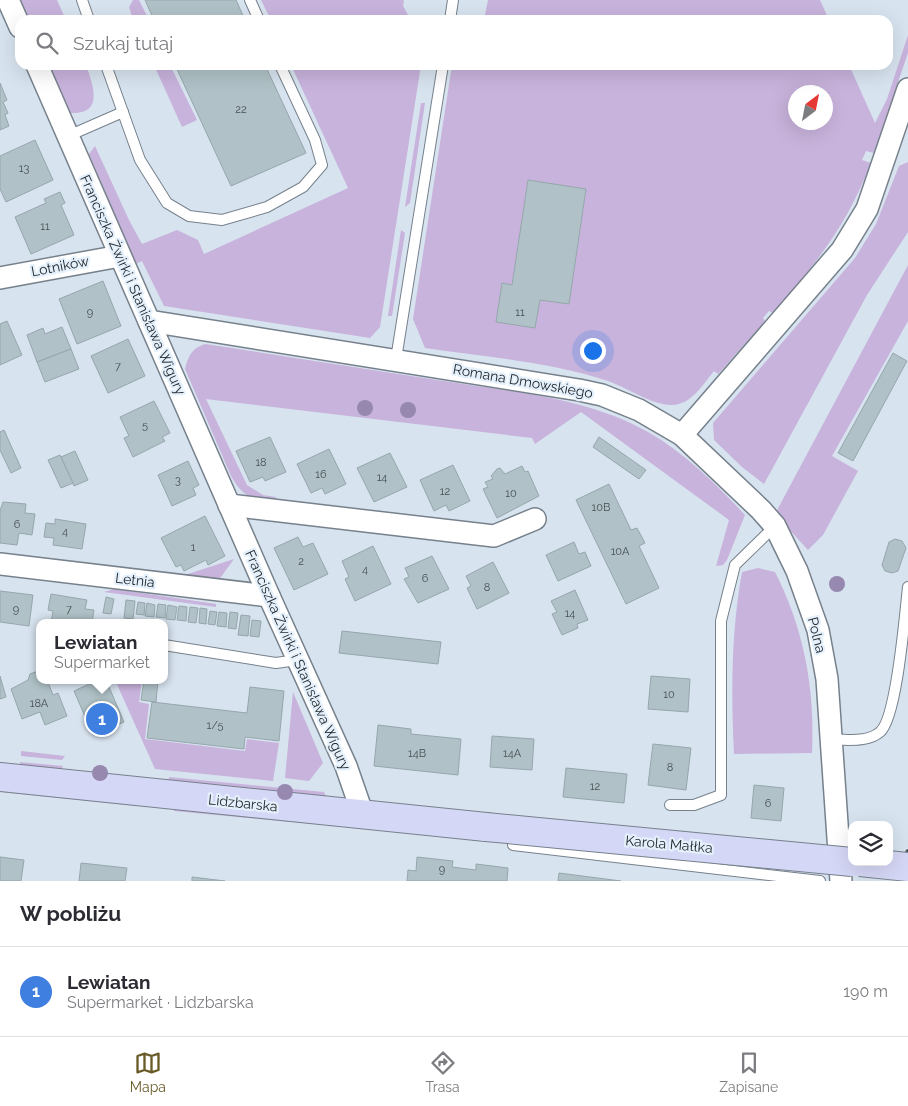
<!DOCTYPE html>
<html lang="pl">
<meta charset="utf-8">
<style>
:root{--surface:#fff;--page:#f7f7f7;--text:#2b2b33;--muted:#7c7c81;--line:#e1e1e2;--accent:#695b28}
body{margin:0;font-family:Raleway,sans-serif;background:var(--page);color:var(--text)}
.controls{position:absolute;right:15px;bottom:15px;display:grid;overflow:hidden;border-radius:10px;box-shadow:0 5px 20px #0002}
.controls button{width:45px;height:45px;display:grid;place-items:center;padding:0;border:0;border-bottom:1px solid var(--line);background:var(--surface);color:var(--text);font:25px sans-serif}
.compass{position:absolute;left:788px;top:85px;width:45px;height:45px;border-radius:50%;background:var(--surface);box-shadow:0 5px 20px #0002;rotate:32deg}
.you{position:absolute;left:592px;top:350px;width:18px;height:18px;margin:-12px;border:4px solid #fff;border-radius:50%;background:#1a73e8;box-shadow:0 0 0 8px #1a73e833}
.badge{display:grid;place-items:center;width:32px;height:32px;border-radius:50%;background:var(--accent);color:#fff;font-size:16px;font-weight:700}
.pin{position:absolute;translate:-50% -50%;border:2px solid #fff;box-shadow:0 1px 5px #0006}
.popup{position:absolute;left:36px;top:619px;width:132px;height:65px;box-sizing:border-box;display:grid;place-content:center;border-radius:10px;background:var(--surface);filter:drop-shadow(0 1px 4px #0005);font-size:16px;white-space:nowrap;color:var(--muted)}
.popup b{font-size:19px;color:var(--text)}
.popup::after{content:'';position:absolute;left:50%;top:100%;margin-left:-10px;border:10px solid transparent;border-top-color:var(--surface)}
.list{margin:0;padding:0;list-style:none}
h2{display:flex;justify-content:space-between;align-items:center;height:65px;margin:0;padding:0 20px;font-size:21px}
h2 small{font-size:16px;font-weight:400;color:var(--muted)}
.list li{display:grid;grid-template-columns:32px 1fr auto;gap:15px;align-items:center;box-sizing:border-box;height:90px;padding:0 20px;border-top:1px solid var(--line)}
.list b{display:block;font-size:19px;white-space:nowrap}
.list p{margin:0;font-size:16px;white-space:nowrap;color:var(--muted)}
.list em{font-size:16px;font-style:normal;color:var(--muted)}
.icon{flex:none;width:28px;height:28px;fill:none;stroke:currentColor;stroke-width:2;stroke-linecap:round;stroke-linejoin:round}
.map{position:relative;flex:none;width:908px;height:881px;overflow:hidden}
.search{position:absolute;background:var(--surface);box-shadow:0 5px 20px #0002;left:15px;right:15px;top:15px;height:55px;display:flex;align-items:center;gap:12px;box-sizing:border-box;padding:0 18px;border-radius:15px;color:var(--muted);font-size:19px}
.sheet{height:155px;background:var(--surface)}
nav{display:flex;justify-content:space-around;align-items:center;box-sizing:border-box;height:70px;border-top:1px solid var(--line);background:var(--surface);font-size:14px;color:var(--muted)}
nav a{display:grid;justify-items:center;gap:2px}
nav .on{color:var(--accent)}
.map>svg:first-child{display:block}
.green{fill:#c8b3dc;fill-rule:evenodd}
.building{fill:#b0c2c7;stroke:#95a7ac}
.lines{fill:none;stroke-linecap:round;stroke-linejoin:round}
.lane-casing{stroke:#76818c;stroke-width:12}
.street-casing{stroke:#76818c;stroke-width:24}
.secondary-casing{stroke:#76818c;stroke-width:30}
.lane{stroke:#fff;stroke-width:10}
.street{stroke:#fff;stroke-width:21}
.secondary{stroke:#d5d7f6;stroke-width:28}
.rail-casing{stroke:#3c4247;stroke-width:5.5}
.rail{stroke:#e4f0fc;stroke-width:4;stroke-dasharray:11;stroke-linecap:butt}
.secondary-bridge-casing{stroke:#76818c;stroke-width:30;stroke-linecap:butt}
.secondary-bridge{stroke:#d5d7f6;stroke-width:28}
.tree{fill:#9688af}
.labels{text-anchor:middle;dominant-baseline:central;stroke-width:4.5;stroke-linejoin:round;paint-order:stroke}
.number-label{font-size:11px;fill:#474f54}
.street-label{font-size:14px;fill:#24292d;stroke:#e4f0fc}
</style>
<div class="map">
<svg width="908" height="881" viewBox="0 0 908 881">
<rect width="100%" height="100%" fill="#d7e3ef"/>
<!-- green -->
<g class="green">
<polygon points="20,0 57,0 66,20 29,20"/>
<polygon points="133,0 139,0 149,20 133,20 129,7"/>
<polygon points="261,0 404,0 403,6 411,20 271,20"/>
<polygon points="488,0 820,0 829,20 484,20"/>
<path d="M908,35V53L874,153L866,151L862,160L871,163C846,227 817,262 773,313L769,311L763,318L765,321L718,374L714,371C705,382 694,400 679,404C659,410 628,388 608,381C550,362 486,357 425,348L413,319L452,65H849L875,123L887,99ZM796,92H826V122H796Z"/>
<path d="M49,65H86C93,85 105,115 70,113Z"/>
<polygon points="154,65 170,65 197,120 182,127"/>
<polygon points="291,65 421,65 380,327 370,338 164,306 142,261 136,264 89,154 95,146 129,220 142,244 177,230 198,240 204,254 348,188"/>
<polygon points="421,103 425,103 410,203 405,207"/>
<polygon points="908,162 908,232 867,295 764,484 742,467 714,440 713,423 855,258 876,224 899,166"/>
<polygon points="401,230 405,233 392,316 388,316"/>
<polygon points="908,265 908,321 832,456 858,471 823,535 808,550 775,514"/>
<path d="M205,344C285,356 364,369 444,381C513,392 586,397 648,432C685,453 716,484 745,515L727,560L723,565L716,566L729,520L581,412L535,444L532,438L206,399L247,485L263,495L276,497V500L265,498V503C248,498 240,492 231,476L185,369C188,356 192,348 205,344Z"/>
<polygon points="234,559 218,581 182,576"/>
<path d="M758,568L775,572C804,629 815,689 812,753L734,754C731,694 731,632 742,572Z"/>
<polygon points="114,589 216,604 216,607 104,592"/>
<polygon points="115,680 142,680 139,702 149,704 145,739 245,751 247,739 279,743 273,781 155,769"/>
<polygon points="293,692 323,763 309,781 285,778"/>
<polygon points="21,751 65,756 62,760 21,756"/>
<polygon points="20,762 63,766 60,772 20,768"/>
<polygon points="169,777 324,792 327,798 168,783"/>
<polygon points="0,789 138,804 137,806 0,792"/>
<polygon points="174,807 323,822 323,825 174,811"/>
</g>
<!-- building -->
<g class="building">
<polygon points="145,0 236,0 245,20 154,20"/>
<polygon points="175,65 265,65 306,153 231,186"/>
<polygon points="0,83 7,100 3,102 8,113 5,115 9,126 0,130"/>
<polygon points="35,140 53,180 6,202 0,189 0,156"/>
<polygon points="528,180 586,189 569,304 540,300 535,328 496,322 502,283 512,285"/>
<polygon points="60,192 65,203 61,205 74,235 31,254 15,217 46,203 44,199"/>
<polygon points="103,281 121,326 77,344 59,299"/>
<polygon points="7,321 22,355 0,365 0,324"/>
<polygon points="62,327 71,349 37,362 27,335 43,328 45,334"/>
<polygon points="128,339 145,376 108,393 91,356"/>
<polygon points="71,349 79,369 45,382 37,362"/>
<polygon points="893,353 907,361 853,461 838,453"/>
<polygon points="154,401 170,433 162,437 165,441 133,457 124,438 129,436 120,417"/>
<polygon points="4,430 21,468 11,473 0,450 0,432"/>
<polygon points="270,437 286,472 265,481 263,477 250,482 236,451"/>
<polygon points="599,437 646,470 639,479 593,447"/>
<polygon points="329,449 346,484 325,494 322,488 311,493 297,464"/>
<polygon points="75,451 88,480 74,486 61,457"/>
<polygon points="390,453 407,487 374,502 357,468"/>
<polygon points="60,455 73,483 61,488 48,460"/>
<polygon points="188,461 199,485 193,488 196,495 172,506 158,475"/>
<polygon points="453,465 470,501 449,511 446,505 434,511 420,480"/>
<polygon points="522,466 525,472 528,471 539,496 497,518 483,489 488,487 485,482 493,479 491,476 497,469 500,468 505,474"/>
<polygon points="609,484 631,530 637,528 645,543 639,546 659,588 626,604 576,500"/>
<polygon points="3,502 26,504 25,513 35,514 32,535 19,533 17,545 0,543 0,511"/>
<polygon points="205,516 225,556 208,565 206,560 184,571 181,565 176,567 161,538"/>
<polygon points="55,519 86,524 82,549 53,545 54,538 44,537 46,523 55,524"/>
<polygon points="298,537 303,547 313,543 328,574 294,590 274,548"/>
<polygon points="895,539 902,541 906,548 898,571 892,573 885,571 882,565 889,542"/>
<polygon points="574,542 579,554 585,552 591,566 558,581 546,555"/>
<polygon points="373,546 391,584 355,601 345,579 349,577 342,561"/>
<polygon points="432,556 449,589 418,603 404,579 409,577 405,568"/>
<polygon points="493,562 509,593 477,609 467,588 471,586 466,576"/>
<polygon points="575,590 588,620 577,624 578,628 562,635 552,614 557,612 551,601"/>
<polygon points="0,591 33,595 29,626 0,622"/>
<polygon points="51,594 87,600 85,609 94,610 92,623 51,623 53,611 48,610"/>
<polygon points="106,597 114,599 111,614 103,613"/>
<polygon points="126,600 135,601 133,619 124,618"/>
<polygon points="138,602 145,603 144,615 136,614"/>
<polygon points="147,603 155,605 154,617 145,616"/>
<polygon points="158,604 166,605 165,618 156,617"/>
<polygon points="168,605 177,607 175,620 166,619"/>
<polygon points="179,606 187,607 186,621 177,620"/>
<polygon points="190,607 198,608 196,623 188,622"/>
<polygon points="200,608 207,609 206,624 199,623"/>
<polygon points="210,611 217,612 215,625 208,624"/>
<polygon points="219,612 227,613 226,627 217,626"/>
<polygon points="230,612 238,613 236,629 228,628"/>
<polygon points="241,615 250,616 248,636 238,635"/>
<polygon points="252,620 261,621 259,637 250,636"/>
<polygon points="342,631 441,642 438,664 339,653"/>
<polygon points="38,671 39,680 47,680 53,695 58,693 67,716 45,725 40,712 22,719 11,689 28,680 30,674"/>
<polygon points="0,676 6,697 0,699"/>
<polygon points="651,676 690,679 688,712 648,709"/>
<polygon points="98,680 106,680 124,722 93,735 74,691"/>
<polygon points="144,680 158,680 156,702 141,700"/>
<polygon points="250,687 284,691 279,741 245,737 244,749 147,738 152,702 247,713"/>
<polygon points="378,725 411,729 411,734 461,739 458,775 374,766"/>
<polygon points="492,736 534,739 532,770 490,767"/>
<polygon points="653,744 691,748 686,790 648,785"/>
<polygon points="566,768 627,774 624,803 563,797"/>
<polygon points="754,785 784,788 781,821 751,818"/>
<polygon points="0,857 24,860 21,881 0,881"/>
<polygon points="417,857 453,861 452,867 476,870 476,864 508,868 507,881 407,881 408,870 416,871"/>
<polygon points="81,863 127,868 125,881 79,881"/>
<polygon points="559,873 621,881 558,881"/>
<polygon points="192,877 225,881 192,881"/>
</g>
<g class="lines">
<!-- lane casing -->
<g class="lane-casing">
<g id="lane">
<polyline points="82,0 89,20"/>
<polyline points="250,0 259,20"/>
<polyline points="450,20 453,0"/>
<polyline points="106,65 140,160 167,203 189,216 222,220 267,207 303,187 322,165 315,140 280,65"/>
<polyline points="68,136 123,112"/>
<polyline points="396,359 443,65"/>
<polyline points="164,645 276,663 297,660"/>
<path d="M832,740C847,739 867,743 880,732C897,718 905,613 908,587"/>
<polyline points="670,805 694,805 721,795 721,621 735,565 775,526"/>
<polyline points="513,845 820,881"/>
</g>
</g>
<!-- street casing -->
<g class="street-casing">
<g id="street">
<polyline points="8,0 20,27"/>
<polyline points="37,65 269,596 346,766 363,815"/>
<polyline points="0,278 120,256"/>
<polyline points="149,321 579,390 602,395 639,410 682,435 761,510 775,526 797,571 818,630 827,679 841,881"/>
<polyline points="682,435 842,250 867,209 908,89"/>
<polyline points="229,505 494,536 535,519"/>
<polyline points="0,564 269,596"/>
</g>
</g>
<!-- secondary casing -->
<g class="secondary-casing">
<polyline id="secondary" points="0,777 486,827"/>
</g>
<!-- lane -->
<use href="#lane" class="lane"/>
<!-- street -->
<use href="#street" class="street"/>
<!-- secondary -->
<use href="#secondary" class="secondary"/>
<!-- rail casing -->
<g class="rail-casing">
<polyline id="rail" points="901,881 908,852"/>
</g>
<!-- rail -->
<use href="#rail" class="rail"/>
<!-- secondary-bridge casing -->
<g class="secondary-bridge-casing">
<g id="secondary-bridge">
<polyline points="486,827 852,862"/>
<polyline points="860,862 908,867"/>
</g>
</g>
<!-- secondary-bridge -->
<use href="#secondary-bridge" class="secondary-bridge"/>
</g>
<!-- trees -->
<g class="tree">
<circle cx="365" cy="408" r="8"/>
<circle cx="408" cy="410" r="8"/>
<circle cx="837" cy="584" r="8"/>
<circle cx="100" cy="773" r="8"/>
<circle cx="285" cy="792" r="8"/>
</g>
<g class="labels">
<!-- number labels -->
<g class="number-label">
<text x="241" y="109">22</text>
<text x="24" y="168">13</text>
<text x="45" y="226">11</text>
<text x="90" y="312">9</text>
<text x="520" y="312">11</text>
<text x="118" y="366">7</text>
<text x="145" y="425">5</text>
<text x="261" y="462">18</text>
<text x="321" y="474">16</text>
<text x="382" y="477">14</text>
<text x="178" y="480">3</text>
<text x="445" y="491">12</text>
<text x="511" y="493">10</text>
<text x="601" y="507">10B</text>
<text x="17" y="524">6</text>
<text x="65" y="531">4</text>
<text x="193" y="547">1</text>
<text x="620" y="551">10A</text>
<text x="301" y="561">2</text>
<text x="365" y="569">4</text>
<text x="425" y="578">6</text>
<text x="487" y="587">8</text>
<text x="16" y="609">9</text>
<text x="69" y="609">7</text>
<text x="570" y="613">14</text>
<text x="669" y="694">10</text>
<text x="39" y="703">18A</text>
<text x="215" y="725">1/5</text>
<text x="417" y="753">14B</text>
<text x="512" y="753">14A</text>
<text x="670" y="767">8</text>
<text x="595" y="786">12</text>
<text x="768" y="803">6</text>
<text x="442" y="869">9</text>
</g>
<!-- street labels -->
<g class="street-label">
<text transform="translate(60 266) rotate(-11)">Lotników</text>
<text transform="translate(133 285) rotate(66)">Franciszka Żwirki i Stanisława Wigury</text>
<text transform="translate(523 381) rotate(10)">Romana Dmowskiego</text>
<text transform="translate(135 580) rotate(7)">Letnia</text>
<text transform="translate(817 635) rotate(76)">Polna</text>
<text transform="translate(298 660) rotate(66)">Franciszka Żwirki i Stanisława Wigury</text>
<text transform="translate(243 803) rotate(6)">Lidzbarska</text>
<text transform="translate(669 844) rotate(5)">Karola Małłka</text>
</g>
</g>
</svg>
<div class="controls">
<button><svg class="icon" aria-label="layers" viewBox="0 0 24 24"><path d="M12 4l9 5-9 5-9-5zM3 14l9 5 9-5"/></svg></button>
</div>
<svg class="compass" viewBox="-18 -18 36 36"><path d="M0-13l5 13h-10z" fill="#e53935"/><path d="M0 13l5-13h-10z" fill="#7c7c81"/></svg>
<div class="you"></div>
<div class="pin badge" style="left:102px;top:719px;background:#3f7fe0">1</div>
<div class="popup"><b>Lewiatan</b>Supermarket</div>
<div class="search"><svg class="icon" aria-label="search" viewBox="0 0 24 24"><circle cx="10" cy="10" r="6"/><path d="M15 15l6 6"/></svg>Szukaj tutaj</div>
</div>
<section class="sheet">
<h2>W pobliżu<small></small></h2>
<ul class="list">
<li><span class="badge" style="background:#3f7fe0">1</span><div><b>Lewiatan</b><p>Supermarket · Lidzbarska</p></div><em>190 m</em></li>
</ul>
</section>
<nav>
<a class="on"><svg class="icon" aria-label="map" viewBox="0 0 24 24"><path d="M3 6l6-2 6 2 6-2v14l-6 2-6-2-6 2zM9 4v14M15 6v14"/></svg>Mapa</a>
<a><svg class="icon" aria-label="directions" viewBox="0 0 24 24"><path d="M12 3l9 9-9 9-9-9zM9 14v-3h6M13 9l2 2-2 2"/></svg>Trasa</a>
<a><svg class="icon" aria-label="saved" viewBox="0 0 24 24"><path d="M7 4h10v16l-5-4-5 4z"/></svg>Zapisane</a>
</nav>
